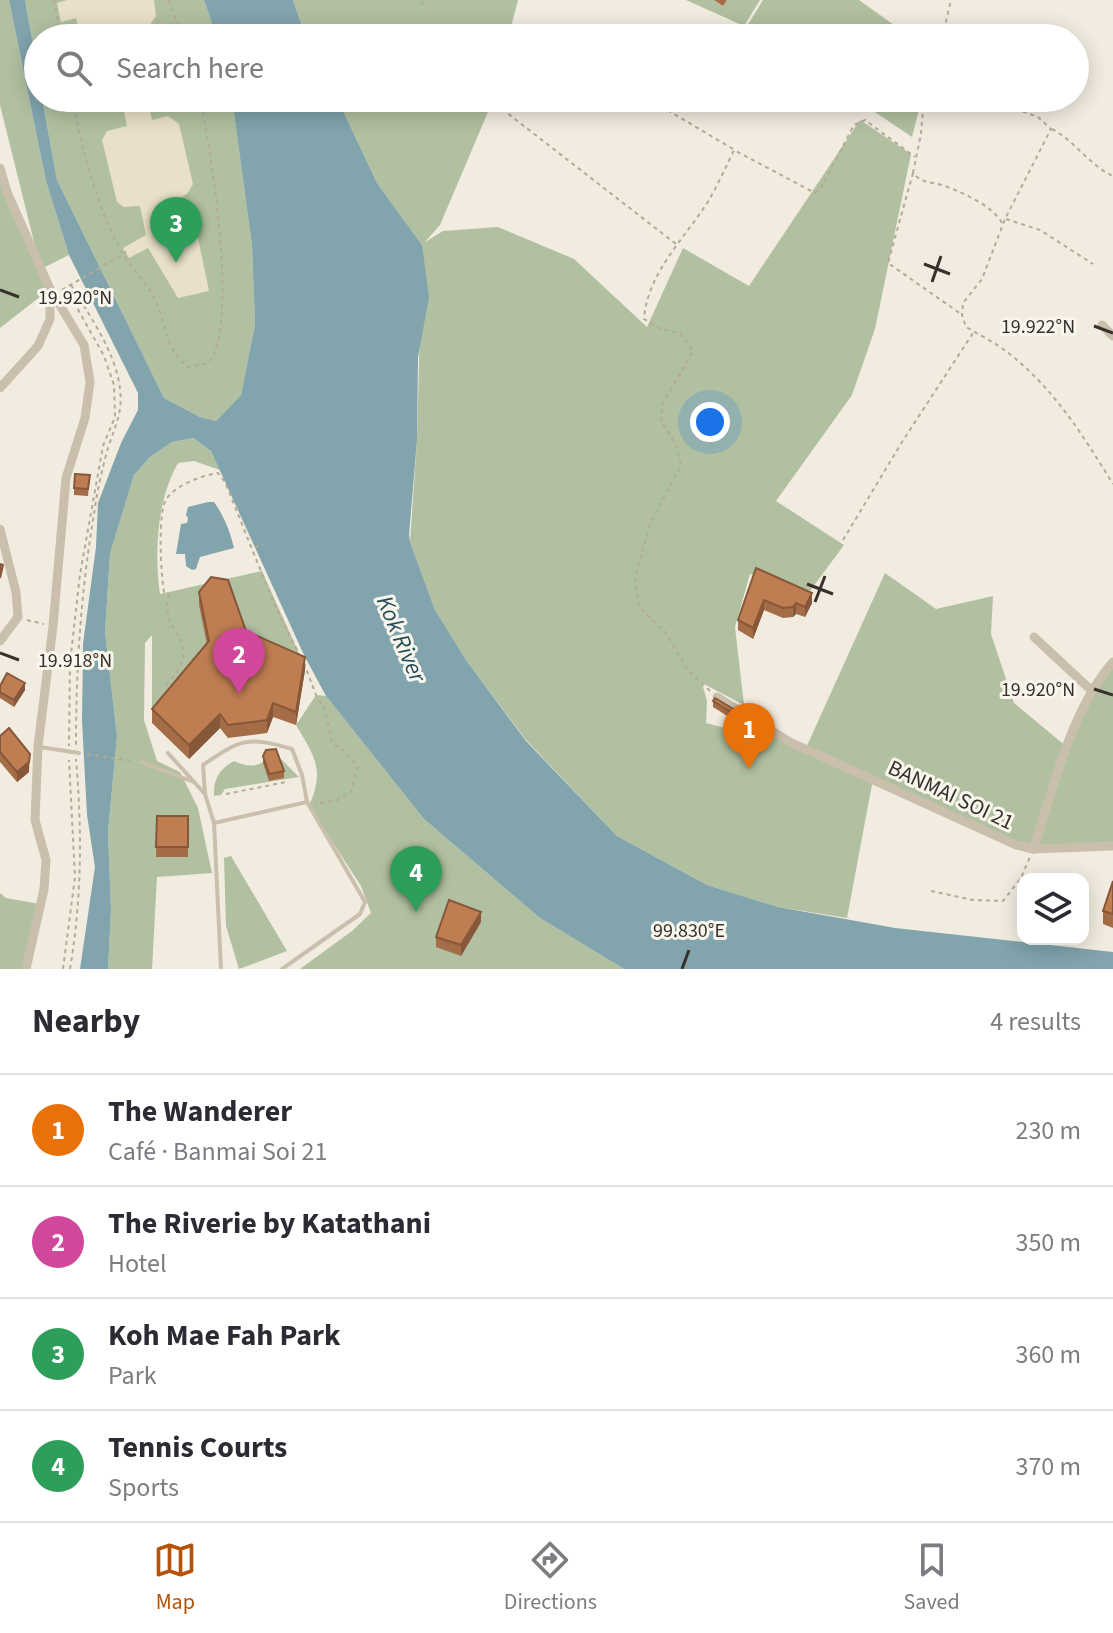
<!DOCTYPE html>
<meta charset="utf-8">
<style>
:root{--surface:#fff;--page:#f7f7f7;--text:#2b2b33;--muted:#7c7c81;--line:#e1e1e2;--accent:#b45309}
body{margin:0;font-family:"Source Sans 3",sans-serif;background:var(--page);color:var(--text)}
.controls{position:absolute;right:24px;bottom:24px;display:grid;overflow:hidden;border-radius:16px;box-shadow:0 4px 20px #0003}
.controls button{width:72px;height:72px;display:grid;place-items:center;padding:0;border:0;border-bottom:2px solid var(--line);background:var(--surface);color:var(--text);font:40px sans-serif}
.you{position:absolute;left:710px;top:422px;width:28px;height:28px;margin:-20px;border:6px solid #fff;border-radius:50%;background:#1a73e8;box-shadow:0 0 0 12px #1a73e833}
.badge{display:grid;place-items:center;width:52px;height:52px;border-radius:50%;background:var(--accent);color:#fff;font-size:26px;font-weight:700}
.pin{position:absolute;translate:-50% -66px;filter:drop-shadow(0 2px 4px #0008)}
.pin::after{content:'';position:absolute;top:42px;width:28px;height:24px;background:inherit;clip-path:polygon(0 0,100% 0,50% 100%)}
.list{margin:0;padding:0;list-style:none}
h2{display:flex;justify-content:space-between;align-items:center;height:104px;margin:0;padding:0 32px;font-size:34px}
h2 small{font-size:26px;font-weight:400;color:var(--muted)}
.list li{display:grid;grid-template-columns:52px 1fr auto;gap:24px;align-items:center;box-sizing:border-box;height:112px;padding:0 32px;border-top:2px solid var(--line)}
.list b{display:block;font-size:30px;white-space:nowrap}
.list p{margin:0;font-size:26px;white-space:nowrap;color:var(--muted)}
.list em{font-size:26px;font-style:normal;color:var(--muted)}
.icon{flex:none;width:44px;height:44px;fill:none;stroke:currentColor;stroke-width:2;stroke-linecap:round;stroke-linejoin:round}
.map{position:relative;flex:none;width:1113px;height:969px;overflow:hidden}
.search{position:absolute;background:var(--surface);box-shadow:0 4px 20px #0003;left:24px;right:24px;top:24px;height:88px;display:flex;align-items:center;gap:20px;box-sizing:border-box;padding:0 28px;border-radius:44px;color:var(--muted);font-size:30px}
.sheet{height:552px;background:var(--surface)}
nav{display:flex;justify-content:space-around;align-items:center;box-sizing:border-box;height:112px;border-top:2px solid var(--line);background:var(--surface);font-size:22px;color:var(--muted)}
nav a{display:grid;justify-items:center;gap:4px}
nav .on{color:var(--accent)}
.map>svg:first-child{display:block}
.green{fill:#b1c0a1}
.plaza{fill:#e9e0c9}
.water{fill:#81a4ad}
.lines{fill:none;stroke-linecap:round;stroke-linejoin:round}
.path{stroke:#b5a997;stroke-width:2;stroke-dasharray:4 4;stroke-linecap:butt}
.lane{stroke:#cabfad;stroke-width:4}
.street{stroke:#cabfad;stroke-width:9}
.wall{fill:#a46c47}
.shaded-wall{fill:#865839}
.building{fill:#bf7e52;stroke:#865839;stroke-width:2}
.ticks{fill:none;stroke:#38312b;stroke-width:3}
.labels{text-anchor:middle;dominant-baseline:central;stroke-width:6;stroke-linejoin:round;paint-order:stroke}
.street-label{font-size:22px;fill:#38312b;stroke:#f9f6ed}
.water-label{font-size:24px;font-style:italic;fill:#234c58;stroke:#f9f6ed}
.ticks-label{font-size:20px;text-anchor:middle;fill:#38312b;stroke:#f9f6ed;stroke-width:6;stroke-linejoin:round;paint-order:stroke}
</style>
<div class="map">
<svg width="1113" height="969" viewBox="0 0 1113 969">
<rect width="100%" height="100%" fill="#f2ece0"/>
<!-- green -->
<g class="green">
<polygon points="0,0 9,0 46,181 69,255 41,269 50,289 0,328 0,165 39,262 0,105"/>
<polygon points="25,0 204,0 217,38 38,38 38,73"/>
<polygon points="293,0 518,0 508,38 306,38"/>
<polygon points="686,0 714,0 723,6 727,0 760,0 744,26"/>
<polygon points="763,0 859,0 912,38 764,38 747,26"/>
<polygon points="42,98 232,98 252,246 255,324 241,395 216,421 200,417 164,398 57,180"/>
<polygon points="337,98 494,98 440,225 425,242 443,231 498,227 574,259 647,327 683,248 749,286 860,120 911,154 875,329 852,395 776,501 844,545 810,591 750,574 735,627 744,705 702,683 707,701 706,723 747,734 754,720 806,748 885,573 936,609 993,596 991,634 1014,703 1067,747 1078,717 1113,663 1113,846 1033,849 873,779 847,918 778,907 707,885 617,836 526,740 466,660 435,610 410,542 417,440 422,245 377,183"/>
<polygon points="854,98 922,98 912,137"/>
<path d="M195,438L211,451L220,470L194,461L178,463C157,500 154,552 160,594L262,571L306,669L209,654L152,723V635L145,643L144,720L157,761L180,772L198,808L212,873L157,877L152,969H108L111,910L108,832L117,736L105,632L110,554L134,475L150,457L172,442Z"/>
<path d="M316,695L326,696L424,819L540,918L624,969H300L352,931L371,913L361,886L309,806C325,770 315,757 296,725Z"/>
<path d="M268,758L282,760L299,777L225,789L221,795L214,796C213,780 219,769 234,761C247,767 257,768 268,758Z"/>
<polygon points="231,856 287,951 239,969 226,926 224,858"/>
<polygon points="0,893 6,898 40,904 26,969 0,969"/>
</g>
<!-- plaza -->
<g class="plaza">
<polygon points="67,0 154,0 156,16 149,26 133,31 134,38 108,38 107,35 87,38 80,34 76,18 61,22 57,3"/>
<polygon points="121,98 147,98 152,120 168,116 179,124 193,184 187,194 173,201 179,226 195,223 209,291 178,298 148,248 129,258 123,248 146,235 140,206 124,207 117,202 102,140 107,131 127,126"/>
</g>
<!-- water -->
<g class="water">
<polygon points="9,0 25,0 38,73 38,98 42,98 57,180 164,398 200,417 216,421 241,395 255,324 252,246 232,98 337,98 377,183 422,245 429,297 418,357 417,440 409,535 410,542 435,610 466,660 526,741 617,836 707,885 778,907 895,928 1113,952 1113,969 624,969 540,918 424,819 326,696 304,655 211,451 194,438 172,442 150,457 134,475 110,554 105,632 117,736 108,832 111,910 108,969 80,969 95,867 87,815 82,721 83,644 96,547 98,503 121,443 138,410 138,393 69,255 46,181"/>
<polygon points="204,0 293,0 306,38 217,38"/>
<path d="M208,502H214C224,516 230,531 234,548L200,557L196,569L192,570L186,566L185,554H176L181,524L187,523L188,518L186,515L188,507Z"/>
</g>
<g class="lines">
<!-- path -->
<g class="path">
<polyline points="54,0 61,38"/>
<polyline points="169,0 182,38"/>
<polyline points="422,5 423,0"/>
<polyline points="527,26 547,38"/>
<polyline points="942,38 951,0"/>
<path d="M72,98C82,150 96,204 121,251C131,269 148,283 156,302C166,325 166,351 188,367L209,363C239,322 211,151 200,98"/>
<polyline points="647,98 733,149"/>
<path d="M924,98L921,134L913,173C922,183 930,182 942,185C962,192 993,206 1002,223"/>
<path d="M985,98L1038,117L1051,129L1005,219L982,279L963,303L962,315L966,327C978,334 992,341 1003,349C1052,385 1082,434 1113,484"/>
<polyline points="502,109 676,244"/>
<path d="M1052,129C1075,141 1090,166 1113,176"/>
<polyline points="913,173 888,263 961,314"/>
<polyline points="1006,219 1040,230 1093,264"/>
<path d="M71,285C89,315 116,352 120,389C123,413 115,426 108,448C102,469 97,492 94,514C81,591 76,667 76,745"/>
<polyline points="66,288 104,356 114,385 115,417 103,446 80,574 70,663 69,746"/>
<polyline points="62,290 126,252"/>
<polyline points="843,540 902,442 973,333"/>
<polyline points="255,547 265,544"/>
<polyline points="27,620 44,624"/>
<polyline points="304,663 316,695 325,710 332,742 346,753 358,767 351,792 338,800 315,804"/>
<path d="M166,685C209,640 158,637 169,595L164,592C161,576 157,510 167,498C178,484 201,476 218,473L225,482L275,606L299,654"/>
<path d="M710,691L688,670L665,632L639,607L635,578L651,521L681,466L676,445L661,421L663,403L693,351L680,333L661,329L644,319C647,273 686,237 709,200C718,184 726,167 734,150L815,193L822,186L854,125L865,120L915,157"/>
<polyline points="87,754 132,761"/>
<polyline points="226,794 286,782"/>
<polyline points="931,891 973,900 1003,901 1021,878 1030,857"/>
<polyline points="63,969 75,877 69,760"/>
<path d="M70,969C82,898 82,830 76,759"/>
</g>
<!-- lane -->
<g class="lane">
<polyline points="40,747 79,753"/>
<polyline points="168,753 204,793"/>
<polyline points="141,762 194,782"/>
<path d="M214,823L307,802L302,775L292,749C247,736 241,739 203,765L205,794L214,823L221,969"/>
<polyline points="282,969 360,914 365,902 307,802"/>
</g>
<!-- street -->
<g class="street">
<polyline points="0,168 7,192 50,289 50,319 38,346 0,388"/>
<polyline points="1102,325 1113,336"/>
<polyline points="0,529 16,592 18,617 0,641"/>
<polyline points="1034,637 1092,691"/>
<path d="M717,697L790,742L1016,845L1033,849C1055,786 1069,713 1113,662"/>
<polyline points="1033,849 1113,846"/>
<polyline points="26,969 44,889 46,860 35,820 38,746 53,626 66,478 85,418 90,382 84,345 50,289"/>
</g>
</g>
<!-- wall -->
<g class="wall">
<polygon points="714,0 727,0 723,6"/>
<polygon points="90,475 88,496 74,495 74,488"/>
<polygon points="756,568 812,603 805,617 796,614 793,617 783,618 764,610 753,639 738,630 738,620"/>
<polygon points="199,592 246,631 305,670 296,725 273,717 267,733 228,738 220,728 189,759 152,723 152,709 207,644 199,605"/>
<polygon points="0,686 25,690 14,707 0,698"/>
<polygon points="713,701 745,716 745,723 743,726 713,707"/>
<polygon points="0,736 30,754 29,772 17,782 0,762"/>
<polygon points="263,756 284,771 284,778 269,781 263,763"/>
<polygon points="157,816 188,816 188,857 156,857"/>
<polygon points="1113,881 1113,928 1103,924 1103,911"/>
<polygon points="481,922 461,956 436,947 436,937"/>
</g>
<!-- shaded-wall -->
<g class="shaded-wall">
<polygon points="812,593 812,603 805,617 805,607"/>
<polygon points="764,600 764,610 753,639 753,628"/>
<polygon points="796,603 796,614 793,617 793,607"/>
<polygon points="305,657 305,670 296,725 296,712"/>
<polygon points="25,683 25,690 14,707 14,700"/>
<polygon points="273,703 273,717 267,733 267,720"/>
<polygon points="220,714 220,728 189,759 189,745"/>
<polygon points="29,762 29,772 17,782 17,772"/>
<polygon points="481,912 481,922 461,956 461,945"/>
</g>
<!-- building -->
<g class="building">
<polygon points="75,474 90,475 88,489 74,488"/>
<polygon points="0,564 3,565 0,578"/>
<polygon points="756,568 812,593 805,607 796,603 793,607 783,608 764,600 753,628 738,620"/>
<polygon points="211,577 228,580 246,631 305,657 296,712 273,703 267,720 228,725 220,714 189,745 152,709 209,641 199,592"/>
<polygon points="7,673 25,683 14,700 0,692 0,686"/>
<polygon points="715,698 745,716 743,719 713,701"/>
<polygon points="9,728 30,754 29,762 17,772 0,752 0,736"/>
<polygon points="276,749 284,771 269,774 263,756 266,750"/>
<polygon points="157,816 188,816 188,847 156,847"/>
<polygon points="1113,881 1113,914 1103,911"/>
<polygon points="449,900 481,912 461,945 436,937"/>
</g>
<!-- ticks -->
<path class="ticks" d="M924,264L950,274M932,282L941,256M0,290L19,297M1094,326L1113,333M807,584L833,594M815,602L825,576M0,653L19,660M1094,689L1113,695M682,969L689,950"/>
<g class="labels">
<!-- street labels -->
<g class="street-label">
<text transform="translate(951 795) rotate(25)">BANMAI SOI 21</text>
</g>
<!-- water labels -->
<g class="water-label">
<text transform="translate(401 639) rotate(67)">Kok River</text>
</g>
</g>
<g class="ticks-label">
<text x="75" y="304">19.920°N</text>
<text x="1038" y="333">19.922°N</text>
<text x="75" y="667">19.918°N</text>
<text x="1038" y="696">19.920°N</text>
<text x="689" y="937">99.830°E</text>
</g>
</svg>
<div class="controls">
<button><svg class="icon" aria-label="layers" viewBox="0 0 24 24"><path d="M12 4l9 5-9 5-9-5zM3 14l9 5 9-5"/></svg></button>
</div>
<div class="you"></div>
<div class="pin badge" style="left:749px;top:769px;background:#e8710a">1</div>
<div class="pin badge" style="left:239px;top:694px;background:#d1479c">2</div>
<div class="pin badge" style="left:176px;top:263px;background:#2e9e5b">3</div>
<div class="pin badge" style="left:416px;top:912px;background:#2e9e5b">4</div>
<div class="search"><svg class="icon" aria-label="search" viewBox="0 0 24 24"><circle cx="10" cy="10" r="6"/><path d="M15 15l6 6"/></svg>Search here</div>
</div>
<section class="sheet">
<h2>Nearby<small>4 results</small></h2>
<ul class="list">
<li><span class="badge" style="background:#e8710a">1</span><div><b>The Wanderer</b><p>Café · Banmai Soi 21</p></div><em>230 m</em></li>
<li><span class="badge" style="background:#d1479c">2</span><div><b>The Riverie by Katathani</b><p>Hotel</p></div><em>350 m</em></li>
<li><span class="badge" style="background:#2e9e5b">3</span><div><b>Koh Mae Fah Park</b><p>Park</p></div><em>360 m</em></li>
<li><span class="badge" style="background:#2e9e5b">4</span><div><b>Tennis Courts</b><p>Sports</p></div><em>370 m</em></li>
</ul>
</section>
<nav>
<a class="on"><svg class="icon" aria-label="map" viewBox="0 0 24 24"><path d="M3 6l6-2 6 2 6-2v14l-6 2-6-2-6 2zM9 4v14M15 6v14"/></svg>Map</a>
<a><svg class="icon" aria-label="directions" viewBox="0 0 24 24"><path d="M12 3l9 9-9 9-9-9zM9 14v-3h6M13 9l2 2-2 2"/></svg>Directions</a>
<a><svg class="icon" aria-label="saved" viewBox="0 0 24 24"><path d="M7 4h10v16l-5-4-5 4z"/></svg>Saved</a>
</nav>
